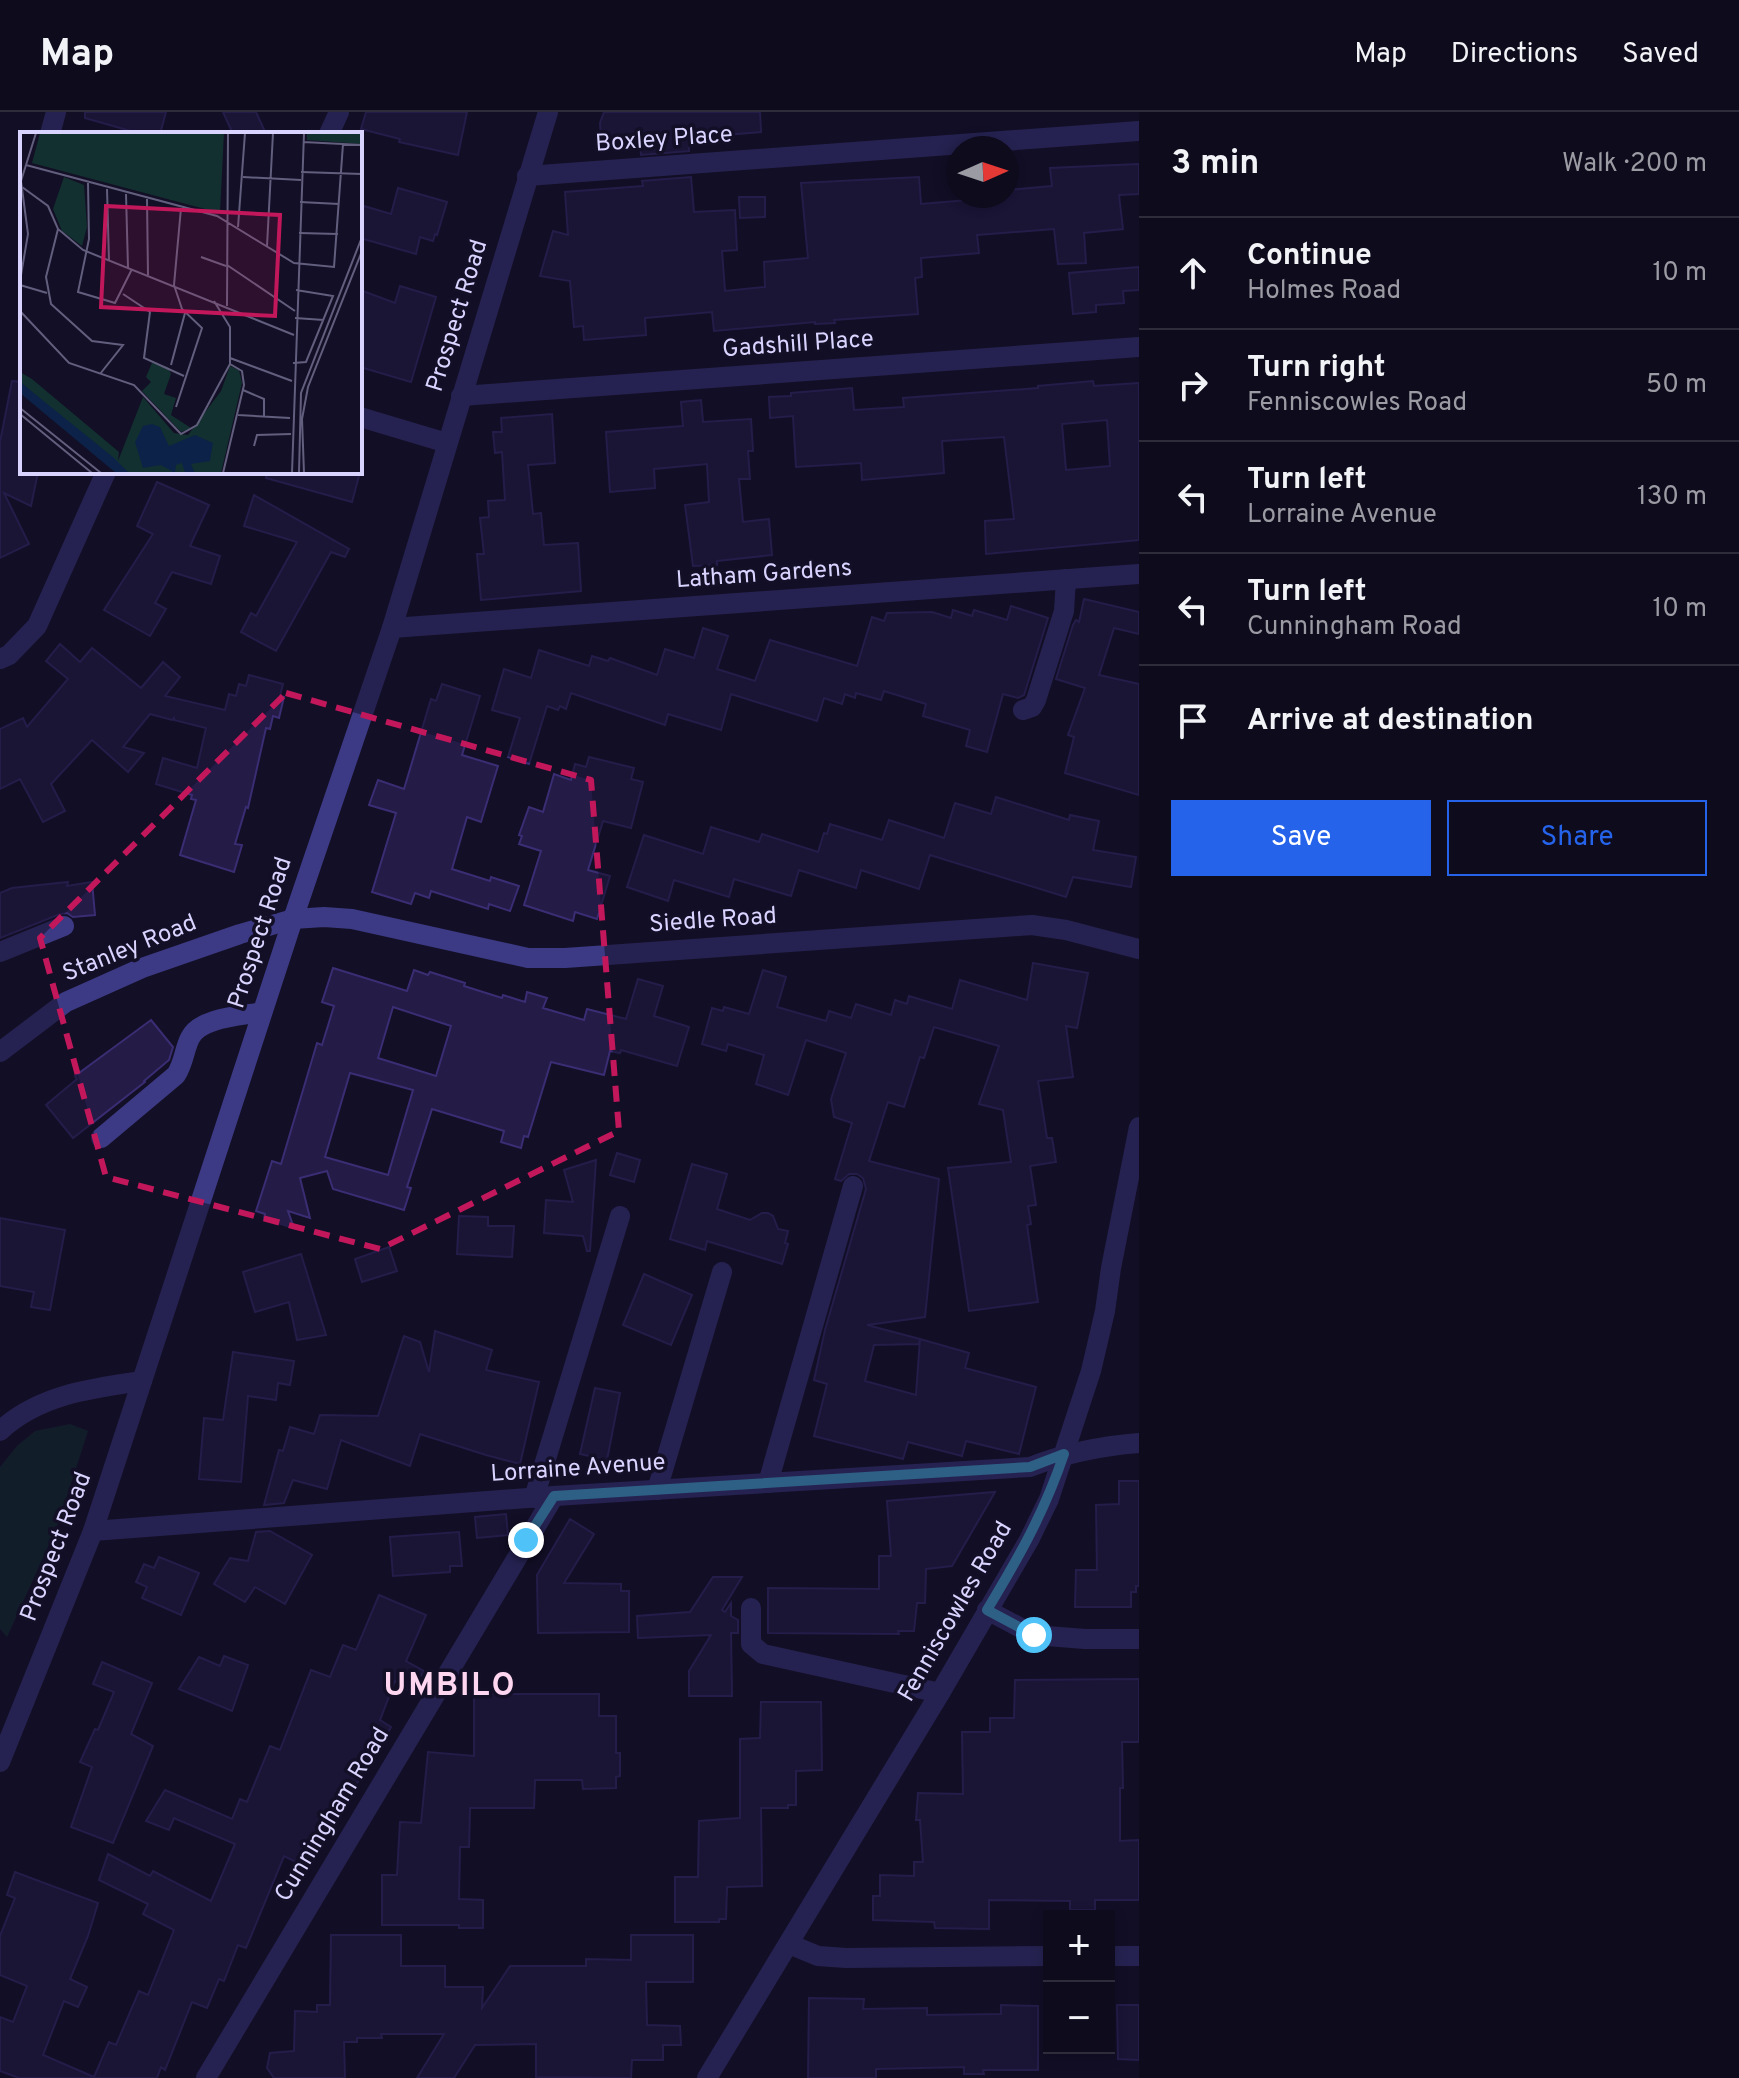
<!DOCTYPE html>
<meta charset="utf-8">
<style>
:root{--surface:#0e0b1c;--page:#171425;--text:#f1f3f6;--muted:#9b9ba3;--line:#2e2b3b;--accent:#2563eb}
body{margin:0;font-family:Overpass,sans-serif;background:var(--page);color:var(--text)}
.controls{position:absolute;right:24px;bottom:24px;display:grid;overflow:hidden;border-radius:0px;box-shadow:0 4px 12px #0003}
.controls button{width:72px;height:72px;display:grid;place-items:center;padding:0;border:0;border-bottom:2px solid var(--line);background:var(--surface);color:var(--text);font:40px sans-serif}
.compass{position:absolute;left:947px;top:24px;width:72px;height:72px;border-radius:50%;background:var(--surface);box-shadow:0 4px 12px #0003;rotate:87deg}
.stop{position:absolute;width:24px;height:24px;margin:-18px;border:6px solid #4fc3f7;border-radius:50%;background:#fff}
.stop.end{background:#4fc3f7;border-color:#fff;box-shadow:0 2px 8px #0008}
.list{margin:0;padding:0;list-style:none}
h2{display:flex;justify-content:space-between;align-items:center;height:104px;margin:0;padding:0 32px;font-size:34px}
h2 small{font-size:26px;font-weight:400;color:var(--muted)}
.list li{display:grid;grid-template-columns:52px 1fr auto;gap:24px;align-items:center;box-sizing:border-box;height:112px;padding:0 32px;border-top:2px solid var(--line)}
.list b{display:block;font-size:30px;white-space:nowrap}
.list p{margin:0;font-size:26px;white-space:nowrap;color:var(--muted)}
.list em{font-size:26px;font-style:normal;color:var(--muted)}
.actions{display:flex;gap:16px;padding:24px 32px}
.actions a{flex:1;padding:18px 0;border:2px solid var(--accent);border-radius:0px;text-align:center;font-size:28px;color:var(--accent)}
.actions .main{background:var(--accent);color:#fff}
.icon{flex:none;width:44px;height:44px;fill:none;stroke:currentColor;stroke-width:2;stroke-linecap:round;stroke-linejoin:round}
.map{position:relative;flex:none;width:1139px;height:1966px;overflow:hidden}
header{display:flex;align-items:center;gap:48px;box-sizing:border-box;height:112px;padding:0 40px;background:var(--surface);border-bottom:2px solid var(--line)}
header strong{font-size:38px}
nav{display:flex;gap:44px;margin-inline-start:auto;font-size:28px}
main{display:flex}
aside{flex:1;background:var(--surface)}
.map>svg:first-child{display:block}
.green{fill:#12302f}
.building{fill:#241b47;stroke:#3b2d73;stroke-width:2;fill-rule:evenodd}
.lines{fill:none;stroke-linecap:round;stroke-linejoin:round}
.minor{stroke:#3d3a85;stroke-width:20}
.route{stroke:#4fc3f7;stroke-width:10}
.marked{fill:none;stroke:#c2185b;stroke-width:6;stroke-dasharray:16 10;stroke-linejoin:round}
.labels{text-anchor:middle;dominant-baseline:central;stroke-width:7;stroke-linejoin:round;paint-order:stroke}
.street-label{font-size:24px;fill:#d9d4ff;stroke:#130f26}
.district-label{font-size:32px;font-weight:bold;letter-spacing:2px;fill:#ffd6f0;stroke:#130f26}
.inset-road{fill:none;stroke:#625e7d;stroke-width:2}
.view{fill:#c2185b;fill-opacity:0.15;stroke:#c2185b;stroke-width:4}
.inset-edge{fill:none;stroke:#d9d4ff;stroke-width:4}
</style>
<header>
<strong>Map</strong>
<nav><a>Map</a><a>Directions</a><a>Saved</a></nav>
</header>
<main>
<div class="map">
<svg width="1139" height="1966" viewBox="0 0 1139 1966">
<rect width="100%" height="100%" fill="#130f26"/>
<!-- green -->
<polygon class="green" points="70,1312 88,1319 57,1415 7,1525 0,1517 0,1355 17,1334 35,1319"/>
<!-- building -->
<g class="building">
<polygon points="85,0 166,0 160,22 141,22 85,6"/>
<polygon points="223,0 256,0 266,22 233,22"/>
<polygon points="366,0 467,0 458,43 399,30 400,27 361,17"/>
<polygon points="604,0 760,0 761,20 688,26 689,39 641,43 640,30 601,29 600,11"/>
<polygon points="1139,52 1139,82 1119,83 1123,117 1084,121 1086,151 1058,152 1054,117 977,123 979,141 921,146 922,165 915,166 918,202 834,208 835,211 815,212 815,210 714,219 712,200 645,206 646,223 584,228 583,214 574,215 570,169 540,164 553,119 568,123 565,80 643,74 642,69 691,65 694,100 735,98 737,138 722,139 725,179 765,175 764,150 808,146 801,71 919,65 921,92 1004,85 1007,84 1007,78 1052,74 1050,56"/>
<polygon points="398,76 447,90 437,123 435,122 433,129 420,125 416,142 360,126 360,109 364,94 391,102"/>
<polygon points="739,85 765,85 765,105 740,106"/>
<polygon points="1139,155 1139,178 1123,179 1124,191 1096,193 1096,200 1073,202 1069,161"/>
<polygon points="400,174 436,185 411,270 360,255 360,178 395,191"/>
<polygon points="12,269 22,270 22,360 38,360 31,394 4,381 29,432 0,446 0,330"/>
<path d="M1093,269L1094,274L1139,271V428L986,442L985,409L1014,407L1004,325L942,329L944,361L862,368L861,351L796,355L793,304L770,306L769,285L791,284V281L852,276L854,298L904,295L903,286L1038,276V274ZM1107,308L1110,354L1066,358L1062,312Z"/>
<polygon points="701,288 703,310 751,307 753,339 748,339 750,367 739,367 743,410 769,407 772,443 717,449 717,453 693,454 685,393 709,390 707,352 654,357 655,376 610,380 606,320 683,314 681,290"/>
<polygon points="552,302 555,351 528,353 533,402 541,401 544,433 578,431 581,479 481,488 477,442 484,442 480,406 489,405 488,389 505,388 502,340 495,341 493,320 502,320 501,306"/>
<polygon points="267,360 360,360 352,390 266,366"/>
<polygon points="157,370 209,393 190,434 220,444 211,472 172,460 155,491 166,497 150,524 104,498 153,422 137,414"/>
<polygon points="254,383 349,437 345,445 331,440 276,539 241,520 251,501 256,504 297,430 244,414"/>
<polygon points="1084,487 1139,500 1139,522 1114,516 1099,563 1139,572 1139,683 1065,661 1074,625 1068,623 1085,576 1056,567 1073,513 1076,508 1079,510"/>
<polygon points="1011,494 1048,506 1024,583 1018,586 1003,582 987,640 966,634 970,618 923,604 926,592 884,579 881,588 856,581 855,586 845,582 842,592 824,586 817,609 731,582 721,618 668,602 665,613 571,581 566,597 560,594 558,598 547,594 529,652 508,645 520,606 492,598 504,557 531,566 539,538 589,554 592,544 608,549 610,546 657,563 665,537 694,546 703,516 728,524 717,557 755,569 770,528 857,554 872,505 884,509 887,501 932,500 951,506 953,498 972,504 974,498 1007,508"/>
<polygon points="60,532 80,550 92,536 141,576 163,550 180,565 165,584 225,598 229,582 236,584 239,572 246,574 249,563 283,572 280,584 284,585 279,606 273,604 270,617 266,616 248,696 246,695 235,732 242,733 234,760 180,743 196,688 191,687 192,683 156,672 163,646 197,656 206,616 174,608 174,606 172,608 150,602 123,635 144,641 128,660 92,628 51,672 65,699 43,710 20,667 0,677 0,617 23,606 27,615 68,567 46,549"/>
<polygon points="442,572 480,584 462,643 498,654 481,710 467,705 452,757 490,769 491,765 519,774 510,799 489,792 488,797 431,779 429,786 415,781 411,792 372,780 396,701 369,693 378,668 404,677 431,587 436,589"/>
<polygon points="589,645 634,656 631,667 643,670 631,716 603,709 588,758 610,764 597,807 575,800 573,809 524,793 541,739 519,732 522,724 519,723 529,695 543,700 554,662 571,668 575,652 586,655"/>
<polygon points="996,685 1069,708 1070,703 1099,709 1093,738 1136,745 1131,775 1073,765 1066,785 930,743 919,777 861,758 856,776 799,758 791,784 734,767 729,785 674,768 668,789 627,775 644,723 703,742 711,715 759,730 762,722 818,740 824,721 827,722 830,712 882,728 889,708 944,726 955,691 991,702"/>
<polygon points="68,770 67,774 92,770 95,803 73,805 67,801 60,802 0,826 0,781 12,776"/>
<polygon points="1033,851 1088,861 1077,916 1066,914 1073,965 1038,969 1047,1026 1052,1026 1056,1050 1030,1054 1036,1093 1028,1094 1031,1112 1027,1113 1038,1190 969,1199 948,1056 1011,1050 1003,998 979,992 999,934 934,915 924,946 920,945 904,995 888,990 869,1049 939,1067 925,1205 867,1213 920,1227 919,1232 874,1233 865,1269 916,1283 920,1227 969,1241 965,1256 1036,1275 1019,1342 966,1329 962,1344 908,1330 903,1347 814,1324 827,1272 814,1268 825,1218 866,1077 863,1066 857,1062 849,1062 841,1069 835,1067 852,1011 834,1005 831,987 846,941 806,928 788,983 756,972 764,943 728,932 726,939 702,932 712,896 723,899 724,895 749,902 763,858 786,865 777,895 826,909 829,899 851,906 856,892 891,903 895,888 907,892 909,884 952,897 960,868 1027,888"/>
<path d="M333,856L407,879L414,858L428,863L430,860L465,871L464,874L502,886L503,883L525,890L527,880L547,886L543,896L584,908L587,897L626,907L638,867L663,874L654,904L689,915L677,954L621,938L620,941L610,939L604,963L551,950L528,1025L524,1024L521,1036L501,1030L504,1019L432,997L407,1075L411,1076L404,1098L333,1077L327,1059L300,1066L310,1106L288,1099L294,1116L264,1107L265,1102L256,1099L272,1049L281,1052L317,931L322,933L334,894L322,890ZM393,895L451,914L436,964L378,946ZM350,961L413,978L388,1063L325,1045Z"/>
<polygon points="151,908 173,935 169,948 144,969 145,970 73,1026 46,993 77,967 75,964"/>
<polygon points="617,1041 640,1048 634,1070 610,1063"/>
<polygon points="596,1048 590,1139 587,1139 583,1124 544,1121 546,1088 573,1090 564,1058"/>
<polygon points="692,1052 727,1062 717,1097 750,1108 762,1101 768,1101 773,1104 778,1117 788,1119 785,1131 788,1132 782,1152 707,1129 705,1138 670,1127"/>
<polygon points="459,1104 488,1105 488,1114 514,1114 512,1145 457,1142"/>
<polygon points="0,1106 65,1118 50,1198 31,1195 34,1180 0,1174"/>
<polygon points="389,1135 397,1159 362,1170 355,1147"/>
<polygon points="301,1142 326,1223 297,1228 289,1190 255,1200 243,1160"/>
<polygon points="644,1162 692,1183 671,1233 623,1213"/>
<polygon points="435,1219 492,1238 486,1258 539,1270 520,1352 486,1343 420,1322 410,1354 341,1328 327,1377 293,1368 284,1391 264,1393 279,1338 283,1339 290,1315 314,1322 320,1303 378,1304 404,1224 420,1230 429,1260"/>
<polygon points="233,1240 294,1249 290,1273 278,1271 276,1288 248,1284 241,1370 199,1367 204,1306 223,1308"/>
<polygon points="595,1276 620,1281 607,1348 580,1342"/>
<polygon points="1119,1369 1139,1369 1139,1474 1136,1474 1136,1480 1131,1480 1131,1495 1075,1495 1076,1458 1097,1458 1096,1393 1119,1392"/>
<polygon points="995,1380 952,1454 926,1457 925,1491 917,1491 914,1519 898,1519 899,1522 768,1521 768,1476 879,1477 879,1444 891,1444 887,1389"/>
<polygon points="506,1402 508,1423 477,1426 475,1405"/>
<polygon points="570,1407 594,1422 564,1471 621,1472 621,1479 629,1479 629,1520 538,1521 537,1463"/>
<polygon points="270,1419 312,1443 285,1492 255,1475 245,1490 214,1472 230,1446 248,1449 256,1420"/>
<polygon points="459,1420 462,1454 450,1454 450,1460 393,1464 390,1425"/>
<polygon points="159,1445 199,1461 181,1503 142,1486 147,1475 136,1470 144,1452 154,1456"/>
<polygon points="713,1465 742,1465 722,1498 725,1500 731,1491 731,1504 738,1508 738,1521 731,1521 732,1584 689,1584 689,1559 711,1523 638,1526 637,1504 690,1500"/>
<polygon points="379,1483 426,1503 406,1549 424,1559 411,1580 395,1569 380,1608 391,1615 379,1637 336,1704 328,1699 304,1754 284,1744 246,1836 238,1833 224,1869 219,1867 207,1896 192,1890 165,1958 161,1955 157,1966 19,1966 0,1959 0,1905 13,1910 27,1874 0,1863 0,1824 15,1786 7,1783 15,1760 98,1791 88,1824 70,1867 87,1875 78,1895 64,1889 43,1943 94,1965 109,1930 116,1933 139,1879 148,1883 174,1818 143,1802 148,1792 99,1768 108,1742 150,1764 153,1759 211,1789 235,1732 174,1706 169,1718 146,1709 165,1678 232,1707 240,1687 247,1690 270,1634 280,1638 311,1558 330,1565 343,1533 356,1538"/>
<polygon points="224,1544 248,1553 232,1599 179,1577 199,1545 220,1554"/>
<polygon points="102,1550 152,1571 131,1622 153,1634 113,1731 71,1715 92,1655 80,1650 95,1617 98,1618 114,1580 93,1572"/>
<polygon points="1139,1567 1139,1630 1122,1630 1123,1676 1120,1676 1120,1729 1139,1728 1139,1788 1095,1788 1095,1798 1070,1798 1070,1789 989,1788 989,1817 935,1816 934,1810 873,1808 873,1784 880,1784 880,1763 914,1764 914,1750 923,1750 920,1708 916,1708 918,1681 963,1682 962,1620 990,1620 990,1606 1014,1606 1015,1568"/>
<polygon points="474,1582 599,1582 599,1604 616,1604 616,1641 620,1641 620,1664 616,1665 616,1676 583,1677 582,1668 535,1668 534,1696 470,1696 469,1735 460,1735 459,1787 483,1788 483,1816 459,1816 459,1813 382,1813 382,1763 397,1763 400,1710 421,1711 428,1640 474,1644"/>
<polygon points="761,1590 821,1590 822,1658 796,1659 796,1693 788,1693 788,1696 761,1696 762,1774 727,1775 726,1807 719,1807 719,1810 675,1810 675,1765 698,1765 699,1709 740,1706 740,1627 760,1626"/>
<polygon points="331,1823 401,1823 401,1854 445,1854 445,1875 483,1875 482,1896 510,1854 586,1854 586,1847 631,1848 631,1823 693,1823 693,1870 646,1870 647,1913 680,1914 681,1933 663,1933 663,1948 632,1948 631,1966 536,1965 536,1932 475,1933 454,1966 417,1966 444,1922 381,1922 382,1926 357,1926 357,1930 344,1930 345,1966 274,1966 267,1956 270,1941 294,1939 295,1899 317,1900 317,1893 330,1893"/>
<polygon points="809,1886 864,1887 863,1897 927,1896 927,1903 1001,1902 1001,1893 1038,1894 1038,1958 983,1958 984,1962 964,1962 964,1955 876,1957 876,1966 808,1966"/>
<polygon points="1117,1893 1139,1893 1139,1948 1118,1947"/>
</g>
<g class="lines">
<!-- minor -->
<g class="minor">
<polyline points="50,22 56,0"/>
<polyline points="329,22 339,0"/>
<polyline points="527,64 1139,19"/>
<polyline points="461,284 1139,235"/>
<polyline points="360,305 447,331"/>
<polyline points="392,516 1139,462"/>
<polyline points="0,547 9,543 37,514 106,360"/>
<polyline points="1023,598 1032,595 1036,588 1064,499 1066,467"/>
<polyline points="0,840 64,814"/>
<polyline points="0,940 66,890 142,856 240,822 293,807 324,805 352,807 528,846 565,846 1032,813 1066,818 1139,837"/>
<path d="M101,1026L176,963C184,951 184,938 190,926C200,905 242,904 262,900"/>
<path d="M0,1319C38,1283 92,1276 142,1269"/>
<polyline points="768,1371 853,1074"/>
<polyline points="657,1378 722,1160"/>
<polyline points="534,1386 620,1104"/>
<path d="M93,1419L554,1384L1030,1355C1066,1341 1100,1334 1139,1331"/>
<polyline points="751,1496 751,1532 763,1542 940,1581"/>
<polyline points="987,1498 1034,1523 1085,1527 1139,1527"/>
<polyline points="0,1650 93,1419 293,807 392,516 548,0"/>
<polyline points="789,1832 818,1844 846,1846 1049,1844"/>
<polyline points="1109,1844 1139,1844"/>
<polyline points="206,1966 554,1384"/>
<polyline points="707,1966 940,1581 1029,1428 1049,1387 1091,1259 1105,1199 1111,1156 1139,1015"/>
</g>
</g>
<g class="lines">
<!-- route -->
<path class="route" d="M526,1428L554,1384L1030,1355L1064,1342C1044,1401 1019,1445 987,1498L1034,1523"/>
</g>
<!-- marked area -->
<path d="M0 0H1139V1966H0ZM286,581L591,668L619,1019L380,1137L106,1065L40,826Z" fill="#130f26" fill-opacity=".55" fill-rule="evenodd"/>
<path class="marked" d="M286,581L591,668L619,1019L380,1137L106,1065L40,826Z"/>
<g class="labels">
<!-- street labels -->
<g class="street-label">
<text transform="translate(664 28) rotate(-4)">Boxley Place</text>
<text transform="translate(458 204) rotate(-73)">Prospect Road</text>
<text transform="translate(798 233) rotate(-4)">Gadshill Place</text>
<text transform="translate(764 463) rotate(-4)">Latham Gardens</text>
<text transform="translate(713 809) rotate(-4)">Siedle Road</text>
<text transform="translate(261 821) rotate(-72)">Prospect Road</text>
<text transform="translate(130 837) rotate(-22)">Stanley Road</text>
<text transform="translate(578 1357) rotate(-4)">Lorraine Avenue</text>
<text transform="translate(57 1435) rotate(-69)">Prospect Road</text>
<text transform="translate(956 1500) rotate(-60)">Fenniscowles Road</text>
<text transform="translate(333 1703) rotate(-59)">Cunningham Road</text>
</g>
<!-- district labels -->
<g class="district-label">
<text x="450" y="1575">UMBILO</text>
</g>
</g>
<!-- overview -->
<g transform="translate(20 20)">
<rect width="342" height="342" fill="#130f26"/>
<path d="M20,1H204L200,81L12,31ZM287,1H342V12L287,8ZM44,45L64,53L67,95L62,114L42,99L33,77ZM132,231L148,235L151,242L144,262L156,266L151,283L171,296L161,300L122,259L131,250L126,245ZM210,234L219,238L222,251L201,341H109L0,250V240L12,247L99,320L98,329L123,265L154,301L168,303L201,259Z" fill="#12302f"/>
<path d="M0,250L93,325L109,341H96L0,261ZM132,292L140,295L149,314L175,303L193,311L190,329L171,332L175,341H165L162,331L156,333L155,341L141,333L123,336L115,310L123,294Z" fill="#0c2248"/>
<path class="inset-road" d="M283,10L342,13M6,33L197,84L274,131L314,135L323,12M281,40L342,42M223,45L281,48M68,51L69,107L58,160L95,171L112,137M2,55L28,74L38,97L63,118L274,203M87,57L89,129M106,62L108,136M127,67L128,143M280,70L319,72M218,95L225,1M38,97L26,145L31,172L72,209L103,213L80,242M279,101L318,102M247,114L253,1M181,125L206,134M207,133L275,179M0,149L8,102L1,49L16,1M0,153L27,161M103,162L130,180L124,226L164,244M194,169L210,195V232M207,174L208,1M0,179L49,231L114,253L161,302L177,293L210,232M275,186L304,188M210,226L272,249M273,231L286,230L313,164L276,158M151,233L165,181M223,258L244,267V285M156,275L182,196L162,177L154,153L161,76M0,276L81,341M0,282L72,341M218,283L270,286M234,314L237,303L271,302M203,341L224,253L222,239L210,232M272,341L284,1M279,341L281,261L342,105M284,341L282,287L288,255L342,119"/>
<path class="view" d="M86,74L260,83L255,184L81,175Z"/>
<rect width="342" height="342" class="inset-edge"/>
</g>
</svg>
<div class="controls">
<button>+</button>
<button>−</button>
</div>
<svg class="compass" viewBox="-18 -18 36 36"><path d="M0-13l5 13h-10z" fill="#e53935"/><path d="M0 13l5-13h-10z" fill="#9b9ba3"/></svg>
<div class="stop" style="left:1034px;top:1523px"></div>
<div class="stop end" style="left:526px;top:1428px"></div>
</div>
<aside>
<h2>3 min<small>Walk · 200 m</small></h2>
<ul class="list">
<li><svg class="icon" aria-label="ahead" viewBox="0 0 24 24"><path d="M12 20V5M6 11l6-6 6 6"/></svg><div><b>Continue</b><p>Holmes Road</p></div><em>10 m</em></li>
<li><svg class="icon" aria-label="right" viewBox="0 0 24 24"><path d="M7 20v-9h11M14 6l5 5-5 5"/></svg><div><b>Turn right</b><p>Fenniscowles Road</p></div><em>50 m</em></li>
<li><svg class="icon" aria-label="left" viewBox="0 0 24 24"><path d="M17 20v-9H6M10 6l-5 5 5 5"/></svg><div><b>Turn left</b><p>Lorraine Avenue</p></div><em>130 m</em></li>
<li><svg class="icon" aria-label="left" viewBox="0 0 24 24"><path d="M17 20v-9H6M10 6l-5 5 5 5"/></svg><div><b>Turn left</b><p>Cunningham Road</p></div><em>10 m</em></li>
<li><svg class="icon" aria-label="arrive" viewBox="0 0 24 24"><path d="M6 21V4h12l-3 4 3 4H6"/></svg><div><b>Arrive at destination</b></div></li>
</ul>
<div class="actions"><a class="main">Save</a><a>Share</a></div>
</aside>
</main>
